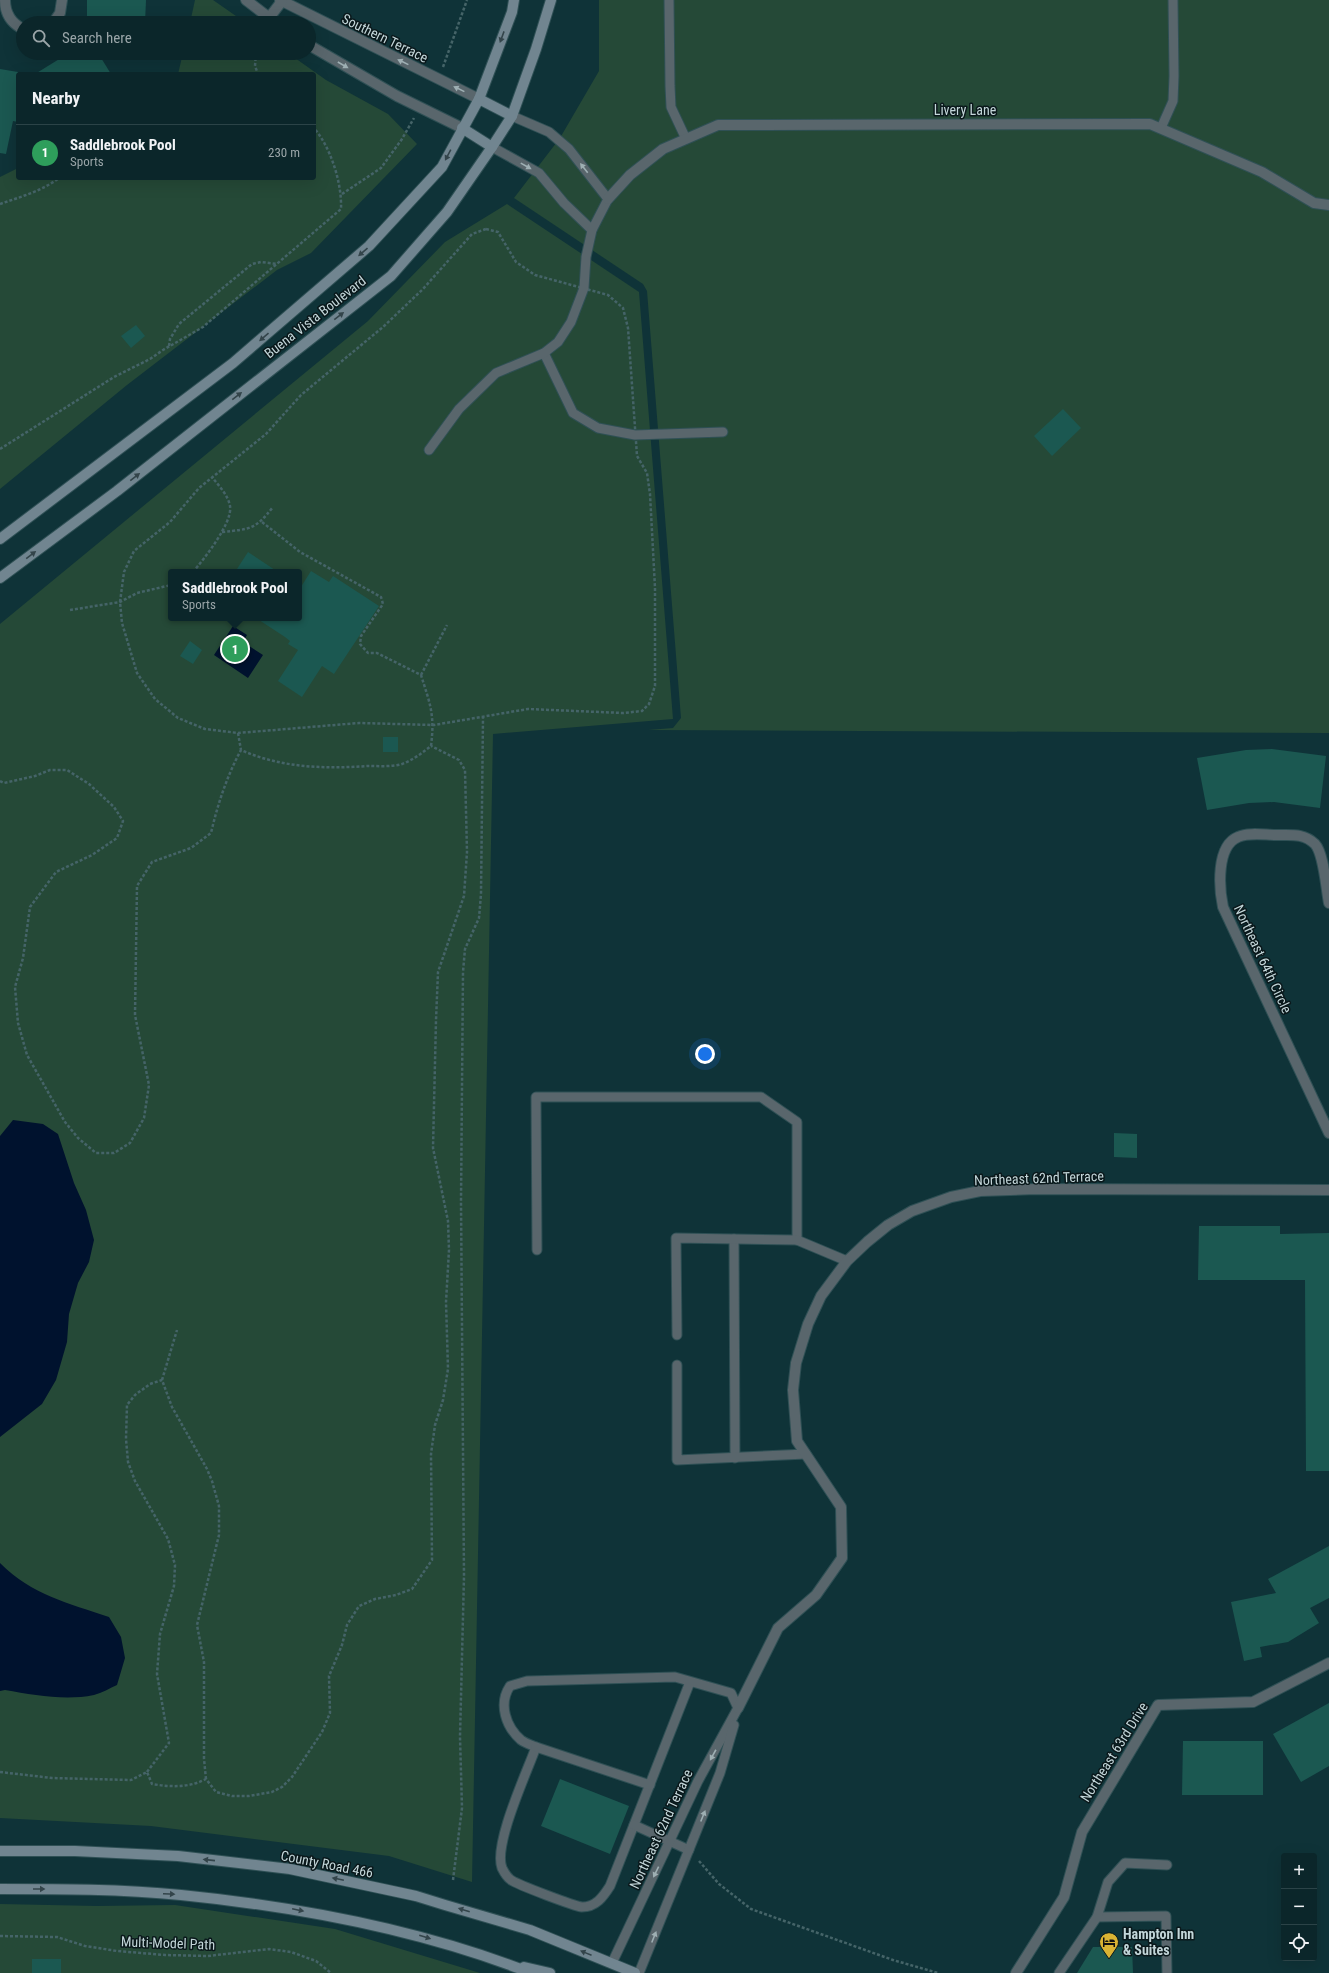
<!DOCTYPE html>
<meta charset="utf-8">
<style>
:root{--surface:#0b262a;--page:#193236;--text:#f1f3f6;--muted:#9aa5a8;--line:#2b4347;--accent:#2563eb}
body{margin:0;font-family:"Roboto Condensed",sans-serif;background:var(--page);color:var(--text)}
.controls{position:absolute;right:12px;bottom:12px;display:grid;overflow:hidden;border-radius:4px;box-shadow:0 4px 16px #0002}
.controls button{width:36px;height:36px;display:grid;place-items:center;padding:0;border:0;border-bottom:1px solid var(--line);background:var(--surface);color:var(--text);font:20px sans-serif}
.you{position:absolute;left:705px;top:1054px;width:14px;height:14px;margin:-10px;border:3px solid #fff;border-radius:50%;background:#1a73e8;box-shadow:0 0 0 6px #1a73e833}
.badge{display:grid;place-items:center;width:26px;height:26px;border-radius:50%;background:var(--accent);color:#fff;font-size:13px;font-weight:700}
.pin{position:absolute;translate:-50% -50%;border:2px solid #fff;box-shadow:0 1px 4px #0006}
.popup{position:absolute;left:168px;top:569px;width:134px;height:52px;box-sizing:border-box;display:grid;place-content:center;border-radius:4px;background:var(--surface);filter:drop-shadow(0 1px 3px #0005);font-size:13px;white-space:nowrap;color:var(--muted)}
.popup b{font-size:15px;color:var(--text)}
.popup::after{content:'';position:absolute;left:50%;top:100%;margin-left:-8px;border:8px solid transparent;border-top-color:var(--surface)}
.list{margin:0;padding:0;list-style:none}
h2{display:flex;justify-content:space-between;align-items:center;height:52px;margin:0;padding:0 16px;font-size:17px}
h2 small{font-size:13px;font-weight:400;color:var(--muted)}
.list li{display:grid;grid-template-columns:26px 1fr auto;gap:12px;align-items:center;box-sizing:border-box;height:56px;padding:0 16px;border-top:1px solid var(--line)}
.list b{display:block;font-size:15px;white-space:nowrap}
.list p{margin:0;font-size:13px;white-space:nowrap;color:var(--muted)}
.list em{font-size:13px;font-style:normal;color:var(--muted)}
.icon{flex:none;width:22px;height:22px;fill:none;stroke:currentColor;stroke-width:2;stroke-linecap:round;stroke-linejoin:round}
.map{position:relative;flex:none;width:1329px;height:1973px;overflow:hidden}
.search{position:absolute;background:var(--surface);box-shadow:0 4px 16px #0002;left:16px;top:16px;width:300px;height:44px;display:flex;align-items:center;gap:10px;box-sizing:border-box;padding:0 14px;border-radius:22px;color:var(--muted);font-size:15px}
.panel{position:absolute;background:var(--surface);box-shadow:0 4px 16px #0002;left:16px;top:72px;width:300px;height:108px;border-radius:4px}
.map>svg:first-child{display:block}
.green{fill:#254937;fill-rule:evenodd}
.water{fill:#00122e}
.building{fill:#1b5851}
.lines{fill:none;stroke-linecap:round;stroke-linejoin:round}
.service-casing{stroke:#2f5055;stroke-width:11}
.minor-casing{stroke:#2f5055;stroke-width:12}
.tertiary-casing{stroke:#2f5055;stroke-width:12}
.secondary-casing{stroke:#2f5055;stroke-width:12}
.path{stroke:#456468;stroke-width:2.5;stroke-dasharray:3 2;stroke-linecap:butt}
.service{stroke:#59666c;stroke-width:9}
.minor{stroke:#59666c;stroke-width:10}
.tertiary{stroke:#59666c;stroke-width:10}
.secondary{stroke:#718590;stroke-width:10}
.oneway{fill:#33444a}
.oneway2{fill:#9eafb3}
.labels{text-anchor:middle;dominant-baseline:central;stroke-width:3;stroke-linejoin:round;paint-order:stroke}
.street-label{font-size:14px;fill:#c3d6d9;stroke:#0a181b}
.poi-label{font-size:14px;font-weight:bold;fill:#c3d6d9;stroke:#0a181b;text-anchor:start}
</style>
<div class="map">
<svg width="1329" height="1973" viewBox="0 0 1329 1973">
<rect width="100%" height="100%" fill="#0f3338"/>
<!-- green -->
<g class="green">
<polygon points="195,0 213,0 246,23 190,23"/>
<polygon points="599,0 1329,0 1329,733 648,730 673,728 681,718 647,291 643,284 514,198 560,138 599,71"/>
<polygon points="183,53 288,53 326,80 388,114 417,144 311,253 277,270 127,385 0,489 0,177 18,168 18,178 314,178 314,74 178,74"/>
<path d="M507,204L639,292L673,719L493,734L472,1882L389,1856L151,1826L0,1818V624L368,321L445,242ZM171,572H299V618H171Z"/>
<polygon points="0,1904 97,1906 175,1905 335,1929 480,1973 0,1973"/>
</g>
<!-- water -->
<g class="water">
<polygon points="233,626 247,635 243,642 263,655 248,678 214,655"/>
<polygon points="13,1120 43,1124 58,1134 74,1183 86,1210 94,1240 89,1262 78,1283 69,1314 67,1342 56,1380 42,1404 0,1437 0,1136"/>
<path d="M0,1563C32,1595 68,1603 109,1617L121,1637L125,1658L117,1685C110,1688 102,1693 94,1695C65,1701 34,1695 5,1690L0,1691Z"/>
</g>
<!-- building -->
<g class="building">
<polygon points="87,0 146,0 145,23 87,23"/>
<polygon points="69,53 98,53 111,74 35,74"/>
<polygon points="0,69 18,72 18,122 13,121 6,154 0,153"/>
<polygon points="136,325 145,336 131,348 121,336"/>
<polygon points="1063,409 1081,428 1052,456 1034,436"/>
<polygon points="248,552 278,572 235,572"/>
<polygon points="311,571 329,582 333,576 379,606 334,674 322,666 302,697 278,681 298,650 288,644 290,641 285,637 256,618 299,618 299,590"/>
<polygon points="190,641 202,650 193,664 180,656"/>
<rect x="383" y="737" width="15" height="15"/>
<polygon points="1272,749 1326,756 1320,808 1274,802 1249,803 1207,810 1197,758 1246,750"/>
<polygon points="1114,1133 1137,1134 1137,1158 1114,1157"/>
<polygon points="1199,1226 1280,1226 1280,1234 1329,1233 1329,1471 1306,1471 1305,1280 1198,1280"/>
<polygon points="1329,1546 1329,1598 1310,1608 1319,1623 1288,1642 1260,1647 1262,1657 1244,1661 1231,1602 1276,1593 1268,1579"/>
<polygon points="1329,1703 1329,1766 1301,1782 1273,1734"/>
<polygon points="1183,1741 1263,1741 1263,1795 1182,1795"/>
<polygon points="560,1779 629,1806 610,1854 541,1826"/>
<polygon points="1093,1947 1132,1947 1133,1973 1077,1973"/>
<rect x="32" y="1959" width="29" height="14"/>
</g>
<g class="lines">
<!-- service casing -->
<g class="service-casing">
<g id="service">
<polyline points="669,0 670,86 671,107 686,139"/>
<polyline points="1161,128 1173,101 1174,76 1173,0"/>
<polyline points="492,147 539,173 564,203 592,230"/>
<polyline points="544,353 573,413 598,428 635,435 723,432"/>
<polyline points="429,450 459,409 496,373 544,353 558,342 571,322 584,288 586,257 592,230 608,199 569,149 549,132 512,116"/>
<polyline points="734,1239 735,1458"/>
<polyline points="537,1250 536,1097 761,1097 797,1122 797,1240 847,1261"/>
<polyline points="677,1335 676,1238 797,1240"/>
<polyline points="677,1365 677,1460 806,1454"/>
<path d="M690,1682L610,1886C603,1897 596,1907 582,1907C574,1906 518,1885 511,1880C508,1878 504,1872 502,1868C493,1845 527,1772 536,1747C531,1745 525,1743 521,1740C506,1727 498,1704 510,1686L527,1681L675,1677L731,1693L738,1708"/>
<polyline points="536,1747 650,1785"/>
<polyline points="634,1825 689,1850"/>
<polyline points="1097,1917 1166,1916 1167,1973"/>
<polyline points="612,1963 698,1781 738,1708"/>
<polyline points="639,1973 720,1773 734,1725"/>
<polyline points="1059,1973 1097,1917 1108,1882 1125,1863 1167,1865"/>
</g>
</g>
<!-- minor casing -->
<g class="minor-casing">
<g id="minor">
<path d="M5,0C5,14 11,23 23,29"/>
<polyline points="53,23 60,13 62,0"/>
<polyline points="608,199 630,175 663,149 718,125 1150,124 1262,172 1314,203 1329,205"/>
<path d="M1329,903C1326,888 1324,854 1315,844C1304,833 1291,835 1277,835C1265,835 1249,832 1238,837C1216,846 1219,888 1223,907L1329,1133"/>
<polyline points="738,1708 778,1628 816,1595 842,1558 841,1507 797,1441 793,1390 796,1363 808,1324 821,1296 847,1261 867,1242 888,1225 912,1211 951,1197 980,1191 1036,1189 1329,1190"/>
<polyline points="1016,1973 1064,1897 1082,1832 1158,1705 1253,1702 1329,1663"/>
</g>
</g>
<!-- tertiary casing -->
<g class="tertiary-casing">
<g id="tertiary">
<polyline points="246,0 276,23"/>
<polyline points="280,0 479,99"/>
<polyline points="269,18 282,1"/>
<polyline points="309,45 397,96 462,128"/>
</g>
</g>
<!-- secondary casing -->
<g class="secondary-casing">
<g id="secondary">
<polyline points="479,99 512,116"/>
<polyline points="462,128 492,147"/>
<polyline points="0,539 233,363 369,246 442,167 479,99 512,12 514,0"/>
<polyline points="0,578 117,491 391,276 447,212 492,147 512,116 536,49 551,0"/>
<polyline points="0,1851 75,1851 178,1856 290,1869 416,1896 445,1905 530,1930 635,1973"/>
<path d="M0,1889C60,1889 121,1889 181,1895C300,1907 419,1929 531,1973"/>
<polyline points="524,1967 550,1973"/>
</g>
</g>
<!-- path -->
<g class="path">
<polyline points="256,53 255,66 258,74"/>
<polyline points="443,67 467,0"/>
<polyline points="342,194 381,168 402,139 414,118"/>
<path d="M0,204C20,197 42,191 59,178"/>
<polygon points="486,229 498,232 516,262 535,275 608,295 623,308 628,328 637,456 647,473 650,494 655,588 655,686 649,704 642,711 623,713 528,709 434,725 359,723 238,733 205,729 178,718 155,699 137,673 122,623 120,602 124,572 134,551 170,522 199,488 266,434 301,395 383,327 423,289 472,234"/>
<polyline points="169,346 170,339 179,324 252,264 261,262 277,264"/>
<path d="M0,449L114,377L150,359L163,350L203,327L341,209C342,183 331,148 314,128"/>
<path d="M222,532C250,529 255,530 273,507"/>
<path d="M193,572C203,560 233,523 230,506C228,495 219,486 212,477"/>
<polyline points="70,610 120,602 137,593 171,585"/>
<polyline points="421,675 447,625"/>
<path d="M238,733L241,750C281,768 325,769 368,766C379,766 392,767 402,764C413,760 422,753 431,746C435,714 430,704 421,675L377,653H368L360,644L361,636L383,604L381,597L300,552L262,522"/>
<path d="M0,781L4,783L35,776L50,770H67L89,784L114,807L123,821L117,838L92,855L56,872L30,907L23,958L15,987L18,1023L27,1055L65,1122L78,1138L96,1153H114L130,1143L144,1118L149,1085L135,1015L137,886L152,862L191,848L211,833C218,803 227,776 241,750"/>
<polyline points="162,1380 177,1330"/>
<path d="M0,1772L52,1778L131,1780L147,1772L152,1784C170,1787 189,1788 206,1779L216,1792L232,1796H249L272,1792L282,1787L292,1777L322,1732L330,1713L329,1676L342,1645L347,1625L359,1606L375,1599L396,1595L412,1589L432,1560L431,1454L435,1425L443,1400L448,1369L446,1302L449,1250L448,1221L433,1148L436,1020L438,972L464,896L467,852L465,770L459,760L431,746"/>
<polyline points="147,1772 169,1743 157,1674 160,1634 174,1586 175,1565 168,1539 135,1481 128,1462 126,1439 127,1405 135,1395 150,1384 162,1380 172,1407 207,1469 212,1481 219,1506 219,1535 197,1625 204,1662 204,1759 206,1779"/>
<polyline points="699,1861 719,1884 751,1909 893,1960 938,1973"/>
<polyline points="453,1880 462,1808 460,1737 464,1576 461,1202 463,972 465,949 479,918 481,894 483,717"/>
<polyline points="0,1936 57,1937 85,1946 117,1951 165,1955 208,1956 269,1949 291,1952 316,1961 331,1973"/>
</g>
<!-- service -->
<use href="#service" class="service"/>
<!-- minor -->
<use href="#minor" class="minor"/>
<!-- tertiary -->
<use href="#tertiary" class="tertiary"/>
<!-- secondary -->
<use href="#secondary" class="secondary"/>
</g>
<!-- one-way arrows -->
<defs><path id="oneway-solid" d="M-6-.8H1V-3.2L6.5 0L1 3.2V.8H-6Z"/></defs>
<g class="oneway">
<use href="#oneway-solid" transform="translate(502 37) rotate(110)"/>
<use href="#oneway-solid" transform="translate(448 155) rotate(118)"/>
<use href="#oneway-solid" transform="translate(363 252) rotate(139)"/>
<use href="#oneway-solid" transform="translate(339 316) rotate(-38)"/>
<use href="#oneway-solid" transform="translate(264 337) rotate(139)"/>
<use href="#oneway-solid" transform="translate(237 396) rotate(-38)"/>
<use href="#oneway-solid" transform="translate(135 477) rotate(-38)"/>
<use href="#oneway-solid" transform="translate(31 555) rotate(-37)"/>
<use href="#oneway-solid" transform="translate(209 1860) rotate(-174)"/>
<use href="#oneway-solid" transform="translate(338 1879) rotate(-168)"/>
<use href="#oneway-solid" transform="translate(39 1889)"/>
<use href="#oneway-solid" transform="translate(169 1894) rotate(3)"/>
<use href="#oneway-solid" transform="translate(298 1910) rotate(12)"/>
<use href="#oneway-solid" transform="translate(464 1910) rotate(-163)"/>
<use href="#oneway-solid" transform="translate(425 1937) rotate(17)"/>
<use href="#oneway-solid" transform="translate(586 1953) rotate(-158)"/>
</g>
<g class="oneway2">
<use href="#oneway-solid" transform="translate(403 62) rotate(-154)"/>
<use href="#oneway-solid" transform="translate(343 65) rotate(30)"/>
<use href="#oneway-solid" transform="translate(459 89) rotate(-154)"/>
<use href="#oneway-solid" transform="translate(526 166) rotate(29)"/>
<use href="#oneway-solid" transform="translate(584 168) rotate(-128)"/>
<use href="#oneway-solid" transform="translate(713 1755) rotate(119)"/>
<use href="#oneway-solid" transform="translate(703 1816) rotate(-68)"/>
<use href="#oneway-solid" transform="translate(656 1872) rotate(116)"/>
<use href="#oneway-solid" transform="translate(654 1937) rotate(-68)"/>
</g>
<!-- icons -->
<defs>
<g id="hotel-pin" transform="scale(1)"><path d="M0 17L-7.5 6A9.5 9.5 0 1 1 7.5 6Z" fill="#dab333" stroke="#0a181b"/><path d="M-6-4.5h1.5V1H6V5H4.5V3h-9V5H-6ZM-4 0a1.8 1.8 0 1 1 3.6 0ZM.5 0V-2.5h3Q6-2.5 6 0Z" fill="#111"/></g>
</defs>
<g fill-rule="evenodd">
<use href="#hotel-pin" x="1109" y="1942"/>
</g>
<g class="labels">
<!-- street labels -->
<g class="street-label">
<text transform="translate(385 38) rotate(26)">Southern Terrace</text>
<text x="965" y="110">Livery Lane</text>
<text transform="translate(315 317) rotate(-38)">Buena Vista Boulevard</text>
<text transform="translate(1263 959) rotate(65)">Northeast 64th Circle</text>
<text transform="translate(1039 1178) rotate(-2)">Northeast 62nd Terrace</text>
<text transform="translate(1114 1752) rotate(-58)">Northeast 63rd Drive</text>
<text transform="translate(661 1829) rotate(-65)">Northeast 62nd Terrace</text>
<text transform="translate(327 1864) rotate(11)">County Road 466</text>
<text transform="translate(168 1943) rotate(2)">Multi-Model Path</text>
</g>
<!-- poi labels -->
<g class="poi-label">
<text x="1123" y="1934">Hampton Inn<tspan x="1123" dy="16">&amp; Suites</tspan></text>
</g>
</g>
</svg>
<div class="controls">
<button>+</button>
<button>−</button>
<button><svg class="icon" aria-label="locate" viewBox="0 0 24 24"><circle cx="12" cy="12" r="6"/><path d="M12 2v4M12 18v4M2 12h4M18 12h4"/></svg></button>
</div>
<div class="you"></div>
<div class="pin badge" style="left:235px;top:649px;background:#2e9e5b">1</div>
<div class="popup"><b>Saddlebrook Pool</b>Sports</div>
<div class="search"><svg class="icon" aria-label="search" viewBox="0 0 24 24"><circle cx="10" cy="10" r="6"/><path d="M15 15l6 6"/></svg>Search here</div>
<section class="panel">
<h2>Nearby<small></small></h2>
<ul class="list">
<li><span class="badge" style="background:#2e9e5b">1</span><div><b>Saddlebrook Pool</b><p>Sports</p></div><em>230 m</em></li>
</ul>
</section>
</div>
